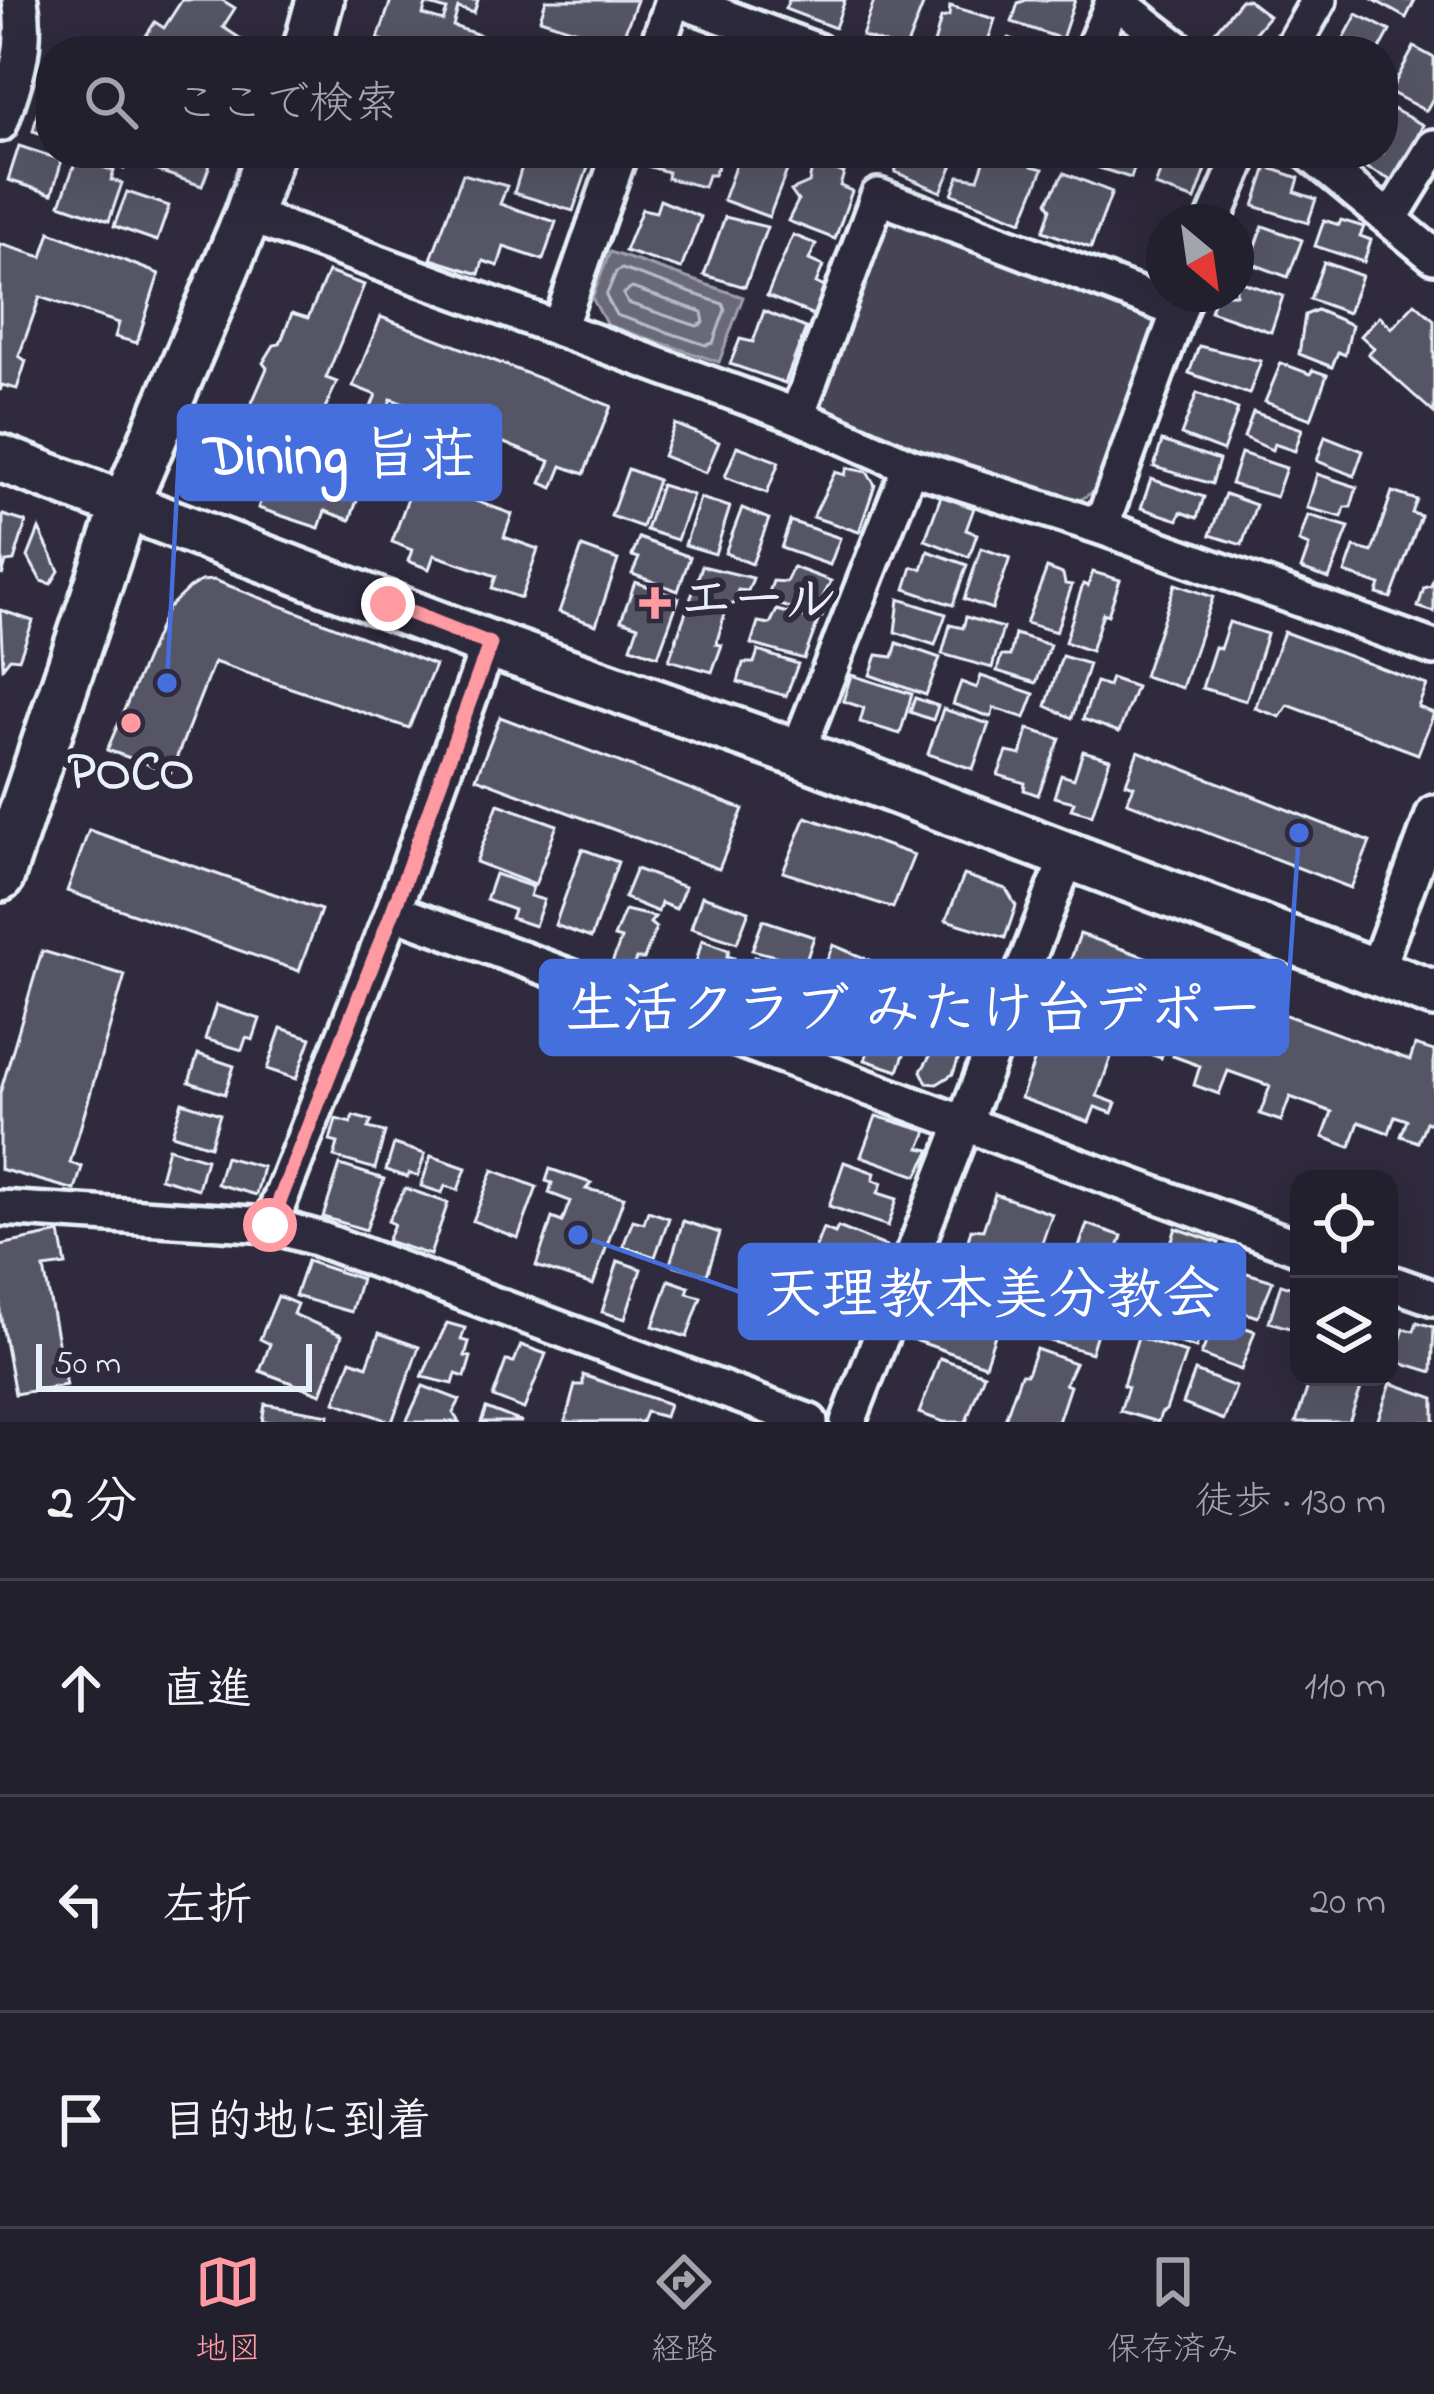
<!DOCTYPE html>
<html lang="ja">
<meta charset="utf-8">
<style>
:root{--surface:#23202e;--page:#2f2d3a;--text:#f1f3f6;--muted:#a3a3aa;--line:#403e4a;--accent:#ff9aa2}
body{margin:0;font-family:"Indie Flower","Klee One",sans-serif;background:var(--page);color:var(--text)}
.controls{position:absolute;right:36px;bottom:36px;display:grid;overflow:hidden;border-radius:24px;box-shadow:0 12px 48px #0002}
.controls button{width:108px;height:108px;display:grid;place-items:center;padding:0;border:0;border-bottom:3px solid var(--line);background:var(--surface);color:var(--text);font:60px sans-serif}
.compass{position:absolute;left:1146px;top:204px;width:108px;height:108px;border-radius:50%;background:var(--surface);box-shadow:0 12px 48px #0002;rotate:151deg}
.scale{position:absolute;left:36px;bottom:30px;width:276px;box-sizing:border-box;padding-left:12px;border:6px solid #e8f1f8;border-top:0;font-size:33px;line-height:42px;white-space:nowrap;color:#e8f1f8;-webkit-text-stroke:9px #2f2a3d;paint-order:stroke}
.stop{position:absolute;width:36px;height:36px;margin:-27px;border:9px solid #ff9aa2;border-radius:50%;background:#fff}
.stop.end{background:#ff9aa2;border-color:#fff;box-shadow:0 3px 12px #0008}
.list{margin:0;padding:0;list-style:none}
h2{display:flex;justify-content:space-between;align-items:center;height:156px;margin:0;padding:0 48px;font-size:51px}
h2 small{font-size:39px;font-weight:400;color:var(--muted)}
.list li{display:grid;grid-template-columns:78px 1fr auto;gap:36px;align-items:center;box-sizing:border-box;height:216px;padding:0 48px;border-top:3px solid var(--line)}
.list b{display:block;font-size:45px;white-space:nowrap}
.list em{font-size:39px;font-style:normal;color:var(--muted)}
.icon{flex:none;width:66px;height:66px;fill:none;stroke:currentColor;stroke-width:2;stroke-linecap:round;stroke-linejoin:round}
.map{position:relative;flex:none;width:1434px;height:1422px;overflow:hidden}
.search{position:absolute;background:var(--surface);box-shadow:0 12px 48px #0002;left:36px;right:36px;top:36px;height:132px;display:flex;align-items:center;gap:30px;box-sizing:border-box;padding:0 42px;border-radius:48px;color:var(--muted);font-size:45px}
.sheet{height:804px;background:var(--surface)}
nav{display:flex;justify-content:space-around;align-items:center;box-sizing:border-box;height:168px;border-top:3px solid var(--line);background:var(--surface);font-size:33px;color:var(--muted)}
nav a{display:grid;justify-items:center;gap:6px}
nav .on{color:var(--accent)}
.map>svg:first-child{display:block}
.green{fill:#464455;stroke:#979aa6;stroke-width:3}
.water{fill:#696978;stroke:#9c9fab;stroke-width:3}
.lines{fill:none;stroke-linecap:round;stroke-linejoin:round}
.shore{stroke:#b5bbc5;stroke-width:3}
.building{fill:#575565;stroke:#e8f1f8;stroke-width:3;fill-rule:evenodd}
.street-casing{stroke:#e8f1f8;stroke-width:42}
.secondary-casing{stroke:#e8f1f8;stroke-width:54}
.street{stroke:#2f2a3d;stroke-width:33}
.secondary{stroke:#2f2a3d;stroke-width:45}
.route{stroke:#ff9aa2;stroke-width:15}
.poi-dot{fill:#ff9aa2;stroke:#2f2a3d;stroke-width:4.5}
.labels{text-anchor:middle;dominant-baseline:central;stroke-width:12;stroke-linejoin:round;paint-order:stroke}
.poi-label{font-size:54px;font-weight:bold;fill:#e8f1f8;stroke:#2f2a3d;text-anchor:start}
.leader{fill:none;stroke:#466fde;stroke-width:4.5}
.callout-dot{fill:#466fde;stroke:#2f2a3d;stroke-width:4.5}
.callout{fill:#466fde;stroke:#466fde;stroke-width:4.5}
.callout-label{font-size:57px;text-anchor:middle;font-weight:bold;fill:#fff}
</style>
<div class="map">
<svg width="1434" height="1422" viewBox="0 0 1434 1422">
<rect width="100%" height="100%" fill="#2f2a3d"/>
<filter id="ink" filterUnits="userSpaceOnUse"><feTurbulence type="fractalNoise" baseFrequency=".00833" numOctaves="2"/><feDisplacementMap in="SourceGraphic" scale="24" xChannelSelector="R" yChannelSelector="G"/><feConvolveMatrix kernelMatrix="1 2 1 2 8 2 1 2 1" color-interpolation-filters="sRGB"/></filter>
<g filter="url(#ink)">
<!-- green -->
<polygon class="green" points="874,207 1170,316 1102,486 1072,505 803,406"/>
<!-- water -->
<polygon class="water" points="610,252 743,297 719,362 607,325 592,298"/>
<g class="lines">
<!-- shore -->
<g class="shore">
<polygon points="622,269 723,304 725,310 713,343 706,345 616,315 606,296 616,272"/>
<polygon points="632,288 702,312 704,323 697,326 628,303 623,294"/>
</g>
</g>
<!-- building -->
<g class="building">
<polygon points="182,0 222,0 235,8 223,27 241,39 233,51 151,51 140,45 155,22 164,28"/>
<path d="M391,0H478L474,13L458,8L453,26L509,45L507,51H415L378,39ZM426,4L447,10L443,21L423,15Z"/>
<polygon points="546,0 637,0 620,45 540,19"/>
<polygon points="789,0 845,0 835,28 785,9"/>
<polygon points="870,0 925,0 905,51 862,36 874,1"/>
<polygon points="1026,0 1075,0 1062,39 1012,22 1018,3"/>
<polygon points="1241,0 1248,0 1269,16 1252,36 1259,41 1251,51 1229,51 1211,36"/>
<polygon points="1374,0 1415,0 1406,18"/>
<polygon points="950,6 995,19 985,51 932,51 941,18 949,16"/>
<polygon points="1357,14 1390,31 1379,51 1337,51"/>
<polygon points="526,36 578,51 521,51"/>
<polygon points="701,37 740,51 696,51"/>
<polygon points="1009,38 1044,51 1004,51"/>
<polygon points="1414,47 1434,58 1434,96 1426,111 1390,92"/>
<polygon points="41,100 51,104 51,137 33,131"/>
<polygon points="1385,105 1423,125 1395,182 1355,162 1360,153 1383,153"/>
<polygon points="19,146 62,160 52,194 8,180"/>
<polygon points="79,153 130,153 124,169"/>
<polygon points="149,153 184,153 211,162 202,186 144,166"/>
<polygon points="526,153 593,153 573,211 514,193"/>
<polygon points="643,153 723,153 714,175 708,175 704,187 667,178 668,172 640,164"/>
<polygon points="740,153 793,155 769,217 723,200"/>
<polygon points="903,153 958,153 941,192 895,172"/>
<polygon points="987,153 1016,153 1031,159 1032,166 1043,169 1022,221 952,194 959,176 978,179"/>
<polygon points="1076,153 1139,153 1131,178 1074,160"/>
<polygon points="1167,153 1212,153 1195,200 1155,186"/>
<polygon points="77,158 114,171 111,180 122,183 109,221 60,204"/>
<polygon points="813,161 844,173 840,186 852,191 835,239 788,221 798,201 791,191 809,183"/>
<polygon points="1267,167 1299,178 1295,192 1316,199 1308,223 1254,206"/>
<polygon points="1064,173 1112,192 1091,248 1043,231 1051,209 1047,202"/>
<polygon points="463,174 507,186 500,204 556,222 543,260 504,247 498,266 483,261 479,274 431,259"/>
<polygon points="127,192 169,206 157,241 114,226"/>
<polygon points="660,200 701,217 681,269 625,251 642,209 656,212"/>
<polygon points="725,217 767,227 745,287 704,275"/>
<polygon points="1324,220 1339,225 1341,220 1364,227 1360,236 1371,240 1364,262 1315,246"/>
<polygon points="1263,226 1302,240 1288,277 1250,263"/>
<polygon points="50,232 159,274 137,343 115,337 119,323 40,297 19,356 26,361 17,389 2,385 0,391 0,244 42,257"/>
<polygon points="793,235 816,244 809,260 823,266 816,283 827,288 816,316 767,296"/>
<polygon points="1324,262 1362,276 1348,313 1310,299"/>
<polygon points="328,272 364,285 326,378 337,382 314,432 251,405 267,368 263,363 274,345 280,344 292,313 308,318"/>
<polygon points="1236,280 1283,296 1271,332 1210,311 1216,294 1236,294"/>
<polygon points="1415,303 1434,320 1434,413 1368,354 1374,348 1361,336 1379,316 1392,328"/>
<polygon points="1317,310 1352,325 1345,355 1338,352 1332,367 1299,354 1305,315"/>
<polygon points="764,311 806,328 785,383 730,364 740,339 753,342"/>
<polygon points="381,317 611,406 584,474 562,466 553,488 541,483 550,461 391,399 383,420 368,414 376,395 353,386"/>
<polygon points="1199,346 1261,361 1249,394 1189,373"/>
<polygon points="1281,363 1310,374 1313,370 1327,375 1311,419 1265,402"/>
<polygon points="1197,393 1238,409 1223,451 1181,435"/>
<polygon points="1253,412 1302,429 1295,451 1274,444 1272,450 1244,437"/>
<polygon points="221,420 368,470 350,520 325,511 319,528 258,508 262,497 231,486 212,445"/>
<polygon points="675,424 719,442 706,473 663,456"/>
<polygon points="1325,436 1363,451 1354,476 1317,461"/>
<polygon points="1162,441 1219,460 1212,484 1154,467"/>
<polygon points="737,446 779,462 767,493 725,477"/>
<polygon points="1241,453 1286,468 1276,497 1231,484"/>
<polygon points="847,468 867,472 875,485 859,532 813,517 835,472 845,475"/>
<polygon points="628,469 658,480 642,527 611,516"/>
<polygon points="1317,474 1357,487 1351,507 1345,507 1342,517 1307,508"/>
<polygon points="415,479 512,514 504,537 538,549 521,598 492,588 496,576 434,555 429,569 408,561 412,550 392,542"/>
<polygon points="1151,479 1204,497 1197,518 1181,512 1178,520 1141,508"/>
<polygon points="661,485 693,495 677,540 646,530"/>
<polygon points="1392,492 1417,500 1412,513 1421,516 1391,598 1377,594 1380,585 1345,573 1354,547 1372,552"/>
<polygon points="1225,494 1256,505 1242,545 1210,535"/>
<polygon points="941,496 974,508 966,530 977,534 969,557 925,540"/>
<polygon points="700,498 730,507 715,554 685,545"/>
<polygon points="742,508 769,519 752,564 725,553"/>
<polygon points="3,515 26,522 14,561 6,562 2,576"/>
<polygon points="1308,515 1349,527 1329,579 1301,569 1309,546 1299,542"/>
<polygon points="790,521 840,538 830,565 781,548"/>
<polygon points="39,529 59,571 51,584 41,581 28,557"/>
<polygon points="639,538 690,557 678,591 632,574 639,558 632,556"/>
<polygon points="582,547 618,560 596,625 559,612"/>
<polygon points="981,548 1010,558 992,609 964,599"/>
<polygon points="928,551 967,565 953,605 905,589 912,567 922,569"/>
<polygon points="702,566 753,578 748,591 738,590 735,603 727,607 716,644 722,645 712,672 669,660"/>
<polygon points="793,567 831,581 821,601 827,603 822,617 766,601 773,581 786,582"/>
<polygon points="1047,568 1063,574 1065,584 1072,585 1056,632 1026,623"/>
<polygon points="1093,572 1120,580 1108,615 1103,613 1091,651 1065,642 1083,584 1088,586"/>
<polygon points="1434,577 1434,612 1418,607 1424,588 1431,586"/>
<polygon points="214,580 435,665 409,728 214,662 171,772 107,750 167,609 189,588 201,581"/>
<polygon points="635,582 679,598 658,656 631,647 638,626 621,620"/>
<polygon points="1175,584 1213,597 1182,688 1144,676"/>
<polygon points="899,599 946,614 935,645 895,632"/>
<polygon points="0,610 33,621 19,659 10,658 3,667"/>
<polygon points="777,610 818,621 804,659 751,644 758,622 770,624"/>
<polygon points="966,617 1003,628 992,668 942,654 950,625 963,628"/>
<polygon points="1229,622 1267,634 1246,701 1202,688 1215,647 1220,649"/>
<polygon points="1284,632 1427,685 1418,707 1434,713 1418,754 1288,705 1280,717 1255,708"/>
<polygon points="1015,634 1050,645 1036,683 997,671 1001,656 1010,656"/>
<polygon points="897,643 940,658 926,695 870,675 877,655 893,657"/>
<polygon points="758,651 798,664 786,696 738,682 743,663 754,663"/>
<polygon points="1062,656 1089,664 1072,718 1046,706"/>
<polygon points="851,675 912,694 900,734 860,722 864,708 843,701"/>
<polygon points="981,676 1034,694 1025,718 994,708 991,717 953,704 961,682 977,688"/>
<polygon points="1111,678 1136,687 1119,732 1083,719 1096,682 1108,686"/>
<polygon points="915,698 938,706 933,720 910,712"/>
<polygon points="943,709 989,724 973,769 928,754"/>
<polygon points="500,717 743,809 719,869 476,778"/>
<polygon points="1028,729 1060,739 1038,795 1024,790 1025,783 998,775 1007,752 1021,755"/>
<polygon points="1083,751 1110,759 1092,815 1071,809 1074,802 1054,797 1061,775 1074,779"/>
<polygon points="1138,751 1370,842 1351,888 1127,802 1134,786 1126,783"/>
<polygon points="498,804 557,825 535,885 476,862"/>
<polygon points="806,817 914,855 893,908 783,872"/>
<polygon points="89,830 321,910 299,971 67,891"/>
<polygon points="582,849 618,862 591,938 555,925"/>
<polygon points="636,869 685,887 676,909 661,903 658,912 624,898"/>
<polygon points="495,874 533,887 530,896 544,900 535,926 511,918 514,910 486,900"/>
<polygon points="964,875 1006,889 1016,906 1005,938 946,920"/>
<polygon points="702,896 749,911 737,943 691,928"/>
<polygon points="625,910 655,917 650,923 656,928 644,959 636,959 632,969 612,963 621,939 614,937"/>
<polygon points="763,920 814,937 805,964 752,950"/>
<polygon points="1080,934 1202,977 1200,984 1410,1060 1415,1045 1434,1051 1434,1125 1426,1122 1418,1142 1401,1136 1407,1120 1395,1116 1389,1133 1359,1122 1350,1147 1323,1137 1332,1112 1290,1097 1281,1121 1260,1114 1270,1086 1228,1071 1219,1094 1194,1085 1200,1066 1173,1056 1180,1036 1169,1032 1161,1058 1142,1051 1151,1028 1125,1019 1097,1096 1116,1103 1112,1113 1095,1107 1089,1122 1021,1098"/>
<polygon points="702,940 729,950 727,956 734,958 723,990 712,990 708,1003 687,996"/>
<polygon points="833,945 881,965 864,993 821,974"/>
<polygon points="42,951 125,975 70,1163 82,1167 75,1190 0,1169 0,1093"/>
<polygon points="755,957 782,966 779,971 784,976 771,1012 764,1010 760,1023 740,1016"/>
<polygon points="216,1005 260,1019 253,1040 246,1038 242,1050 205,1039"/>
<polygon points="881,1013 915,1024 898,1071 865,1060"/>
<polygon points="937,1026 967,1035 953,1074 937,1084 927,1083 921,1071 938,1043 933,1040"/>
<polygon points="281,1028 311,1038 296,1079 267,1069"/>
<polygon points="198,1054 234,1066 225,1094 189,1082"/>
<polygon points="182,1102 220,1114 210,1146 172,1134"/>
<polygon points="353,1116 372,1121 368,1128 385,1132 375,1169 334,1157 338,1143 330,1141 336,1119 351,1123"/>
<polygon points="876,1116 927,1131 920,1148 931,1150 917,1176 861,1156"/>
<polygon points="394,1144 425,1154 418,1176 409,1173 407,1177 386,1170"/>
<polygon points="168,1148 206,1159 198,1189 160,1178"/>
<polygon points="431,1156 466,1168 458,1190 445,1186 442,1193 421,1186"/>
<polygon points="225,1157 263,1167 256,1195 217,1184"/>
<polygon points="844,1162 875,1173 873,1180 882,1183 878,1193 897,1199 888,1226 829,1206"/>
<polygon points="340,1165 384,1179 366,1230 323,1217"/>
<polygon points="550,1169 591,1183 586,1189 624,1197 593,1285 536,1266 552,1218 562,1222 570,1201 549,1193 552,1183 546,1181"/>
<polygon points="493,1170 537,1187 518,1238 473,1221"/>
<polygon points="405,1188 448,1203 430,1255 387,1241 394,1224 388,1221"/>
<polygon points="995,1194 1052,1214 1030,1277 965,1252 971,1229 983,1230"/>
<polygon points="648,1211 669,1218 655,1257 623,1246 633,1220 644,1223"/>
<polygon points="683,1221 720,1233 707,1275 670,1264"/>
<polygon points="1087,1224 1122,1236 1115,1257 1122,1260 1104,1311 1062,1297"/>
<polygon points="838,1227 886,1246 873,1278 813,1254 823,1228 835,1233"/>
<polygon points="1176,1228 1219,1243 1201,1295 1158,1281"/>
<polygon points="60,1233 66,1265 44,1268 66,1385 15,1394 0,1313 0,1245"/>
<polygon points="307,1261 361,1279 351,1312 295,1296"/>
<polygon points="618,1261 641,1269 625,1319 602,1312"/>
<polygon points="1234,1269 1273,1281 1258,1317 1220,1305"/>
<polygon points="669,1280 689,1287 687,1293 701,1297 687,1337 653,1326"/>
<polygon points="1281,1284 1299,1290 1299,1331 1269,1322"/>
<polygon points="1140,1285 1189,1301 1187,1310 1206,1316 1196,1348 1127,1325"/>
<polygon points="278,1296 297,1304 293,1314 342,1335 321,1394 260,1371 270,1344 260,1339"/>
<polygon points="925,1296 999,1323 985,1365 909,1338"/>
<polygon points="1044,1300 1102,1316 1091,1353 1033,1336"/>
<polygon points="1216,1318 1255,1331 1241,1370 1201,1355"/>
<polygon points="1417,1322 1434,1327 1432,1372 1393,1360 1404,1329 1414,1331"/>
<polygon points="447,1323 465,1328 461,1340 469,1342 465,1356 471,1357 465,1377 456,1374 453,1384 422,1377"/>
<polygon points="379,1333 419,1347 392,1422 335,1402 351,1360 367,1366"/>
<polygon points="1138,1337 1186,1353 1166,1410 1161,1413 1158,1422 1120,1411 1128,1387 1123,1385"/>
<polygon points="521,1345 546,1354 524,1409 493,1397 506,1361 514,1362"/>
<polygon points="1036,1349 1075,1363 1065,1384 1070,1386 1058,1422 1004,1422 1021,1374 1027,1374"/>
<polygon points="940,1358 984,1374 966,1422 944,1422 919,1413"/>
<polygon points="1195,1371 1236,1387 1224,1420 1183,1404"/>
<polygon points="583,1375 669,1404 665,1417 646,1412 642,1422 565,1422 575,1385 583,1385"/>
<polygon points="1311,1377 1365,1377 1349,1422 1296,1422"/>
<polygon points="1391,1383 1434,1398 1434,1422 1377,1422"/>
<polygon points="423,1386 460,1400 453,1413 459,1422 406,1422"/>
<polygon points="265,1404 329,1415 328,1422 262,1422"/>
<polygon points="486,1408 522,1422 481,1422"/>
</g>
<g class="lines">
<!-- street casing -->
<g class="street-casing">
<g id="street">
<polyline points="679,0 817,51"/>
<polyline points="1115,0 1181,51"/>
<polyline points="656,51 673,0"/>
<polyline points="1092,51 1114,0"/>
<polyline points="1290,51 1319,0"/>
<path d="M0,124C15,82 28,46 20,0"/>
<polyline points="1309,153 1434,256"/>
<polyline points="248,215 797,416 910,466 1101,527 1434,648"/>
<polyline points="1390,219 1434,147"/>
<polyline points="1213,222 1242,153"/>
<polyline points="559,328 620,153"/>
<polyline points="797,416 878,196 1178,310"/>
<polyline points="1101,527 1185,294"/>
<polyline points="797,753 910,466"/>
<polyline points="393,911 1299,1248"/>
<polyline points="1376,971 1434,813"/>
<polyline points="0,1208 270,1225 319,1239 810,1422"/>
<polyline points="270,1225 393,911 489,644"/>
<polyline points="1389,1282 1434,1298"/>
<polyline points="848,1422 1068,855"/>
</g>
</g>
<!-- secondary casing -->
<g class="secondary-casing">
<g id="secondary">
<polyline points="306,51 320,0"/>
<polyline points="0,458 489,644 797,753 1434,994"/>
<polyline points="0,878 125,505 248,215 270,153"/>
</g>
</g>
<!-- street -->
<use href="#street" class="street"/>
<!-- secondary -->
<use href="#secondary" class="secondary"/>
</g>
</g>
<g class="lines" filter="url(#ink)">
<!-- route -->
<polyline class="route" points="270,1225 393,911 490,644 388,604"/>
</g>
<!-- markers -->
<g class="poi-dot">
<path d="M649 585h12v12h12v12h-12v12h-12v-12h-12v-12h12z"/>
<circle cx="131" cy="723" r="12"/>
</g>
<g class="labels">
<!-- poi labels -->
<g class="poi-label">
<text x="679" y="603">エール</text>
<text x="131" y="775" text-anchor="middle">POCO</text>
</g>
</g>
<!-- callouts -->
<path class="leader" d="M167 683L179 453M1299 833L1287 1007M578 1235L740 1292"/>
<g class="callout-dot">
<circle cx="167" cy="683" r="12"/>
<circle cx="1299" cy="833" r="12"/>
<circle cx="578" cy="1235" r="12"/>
</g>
<g class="callout">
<rect x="179" y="406" width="321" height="93" rx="12"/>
<rect x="541" y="961" width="746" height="93" rx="12"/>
<rect x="740" y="1245" width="504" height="93" rx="12"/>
</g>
<g class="callout-label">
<text x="340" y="473">Dining 旨荘</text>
<text x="914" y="1027">生活クラブ みたけ台デポー</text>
<text x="992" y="1312">天理教本美分教会</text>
</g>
</svg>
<div class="controls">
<button><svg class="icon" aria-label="locate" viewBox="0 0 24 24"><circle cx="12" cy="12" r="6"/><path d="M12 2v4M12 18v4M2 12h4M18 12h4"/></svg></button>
<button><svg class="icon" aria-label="layers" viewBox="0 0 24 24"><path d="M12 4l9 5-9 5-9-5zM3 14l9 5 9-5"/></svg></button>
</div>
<svg class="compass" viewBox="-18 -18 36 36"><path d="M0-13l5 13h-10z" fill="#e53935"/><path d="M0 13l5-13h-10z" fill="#a3a3aa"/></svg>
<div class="scale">50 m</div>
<div class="stop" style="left:270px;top:1225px"></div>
<div class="stop end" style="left:388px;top:604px"></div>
<div class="search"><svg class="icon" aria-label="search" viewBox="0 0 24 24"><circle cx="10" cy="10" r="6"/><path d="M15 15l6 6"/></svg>ここで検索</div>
</div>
<section class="sheet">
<h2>2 分<small>徒歩 · 130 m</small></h2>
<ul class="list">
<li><svg class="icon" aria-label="ahead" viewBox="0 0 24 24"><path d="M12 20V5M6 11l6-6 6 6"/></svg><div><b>直進</b></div><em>110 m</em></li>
<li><svg class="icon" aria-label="left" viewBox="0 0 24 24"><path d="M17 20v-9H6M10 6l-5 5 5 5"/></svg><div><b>左折</b></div><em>20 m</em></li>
<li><svg class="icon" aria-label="arrive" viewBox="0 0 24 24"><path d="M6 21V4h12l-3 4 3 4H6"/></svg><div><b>目的地に到着</b></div></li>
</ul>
</section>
<nav>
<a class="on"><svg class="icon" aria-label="map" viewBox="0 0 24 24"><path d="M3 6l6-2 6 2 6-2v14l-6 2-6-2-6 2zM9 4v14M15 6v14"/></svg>地図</a>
<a><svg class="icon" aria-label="directions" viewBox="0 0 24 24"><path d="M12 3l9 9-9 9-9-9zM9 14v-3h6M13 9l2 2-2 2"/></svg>経路</a>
<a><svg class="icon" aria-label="saved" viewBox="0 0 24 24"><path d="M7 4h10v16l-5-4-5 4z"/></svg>保存済み</a>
</nav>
